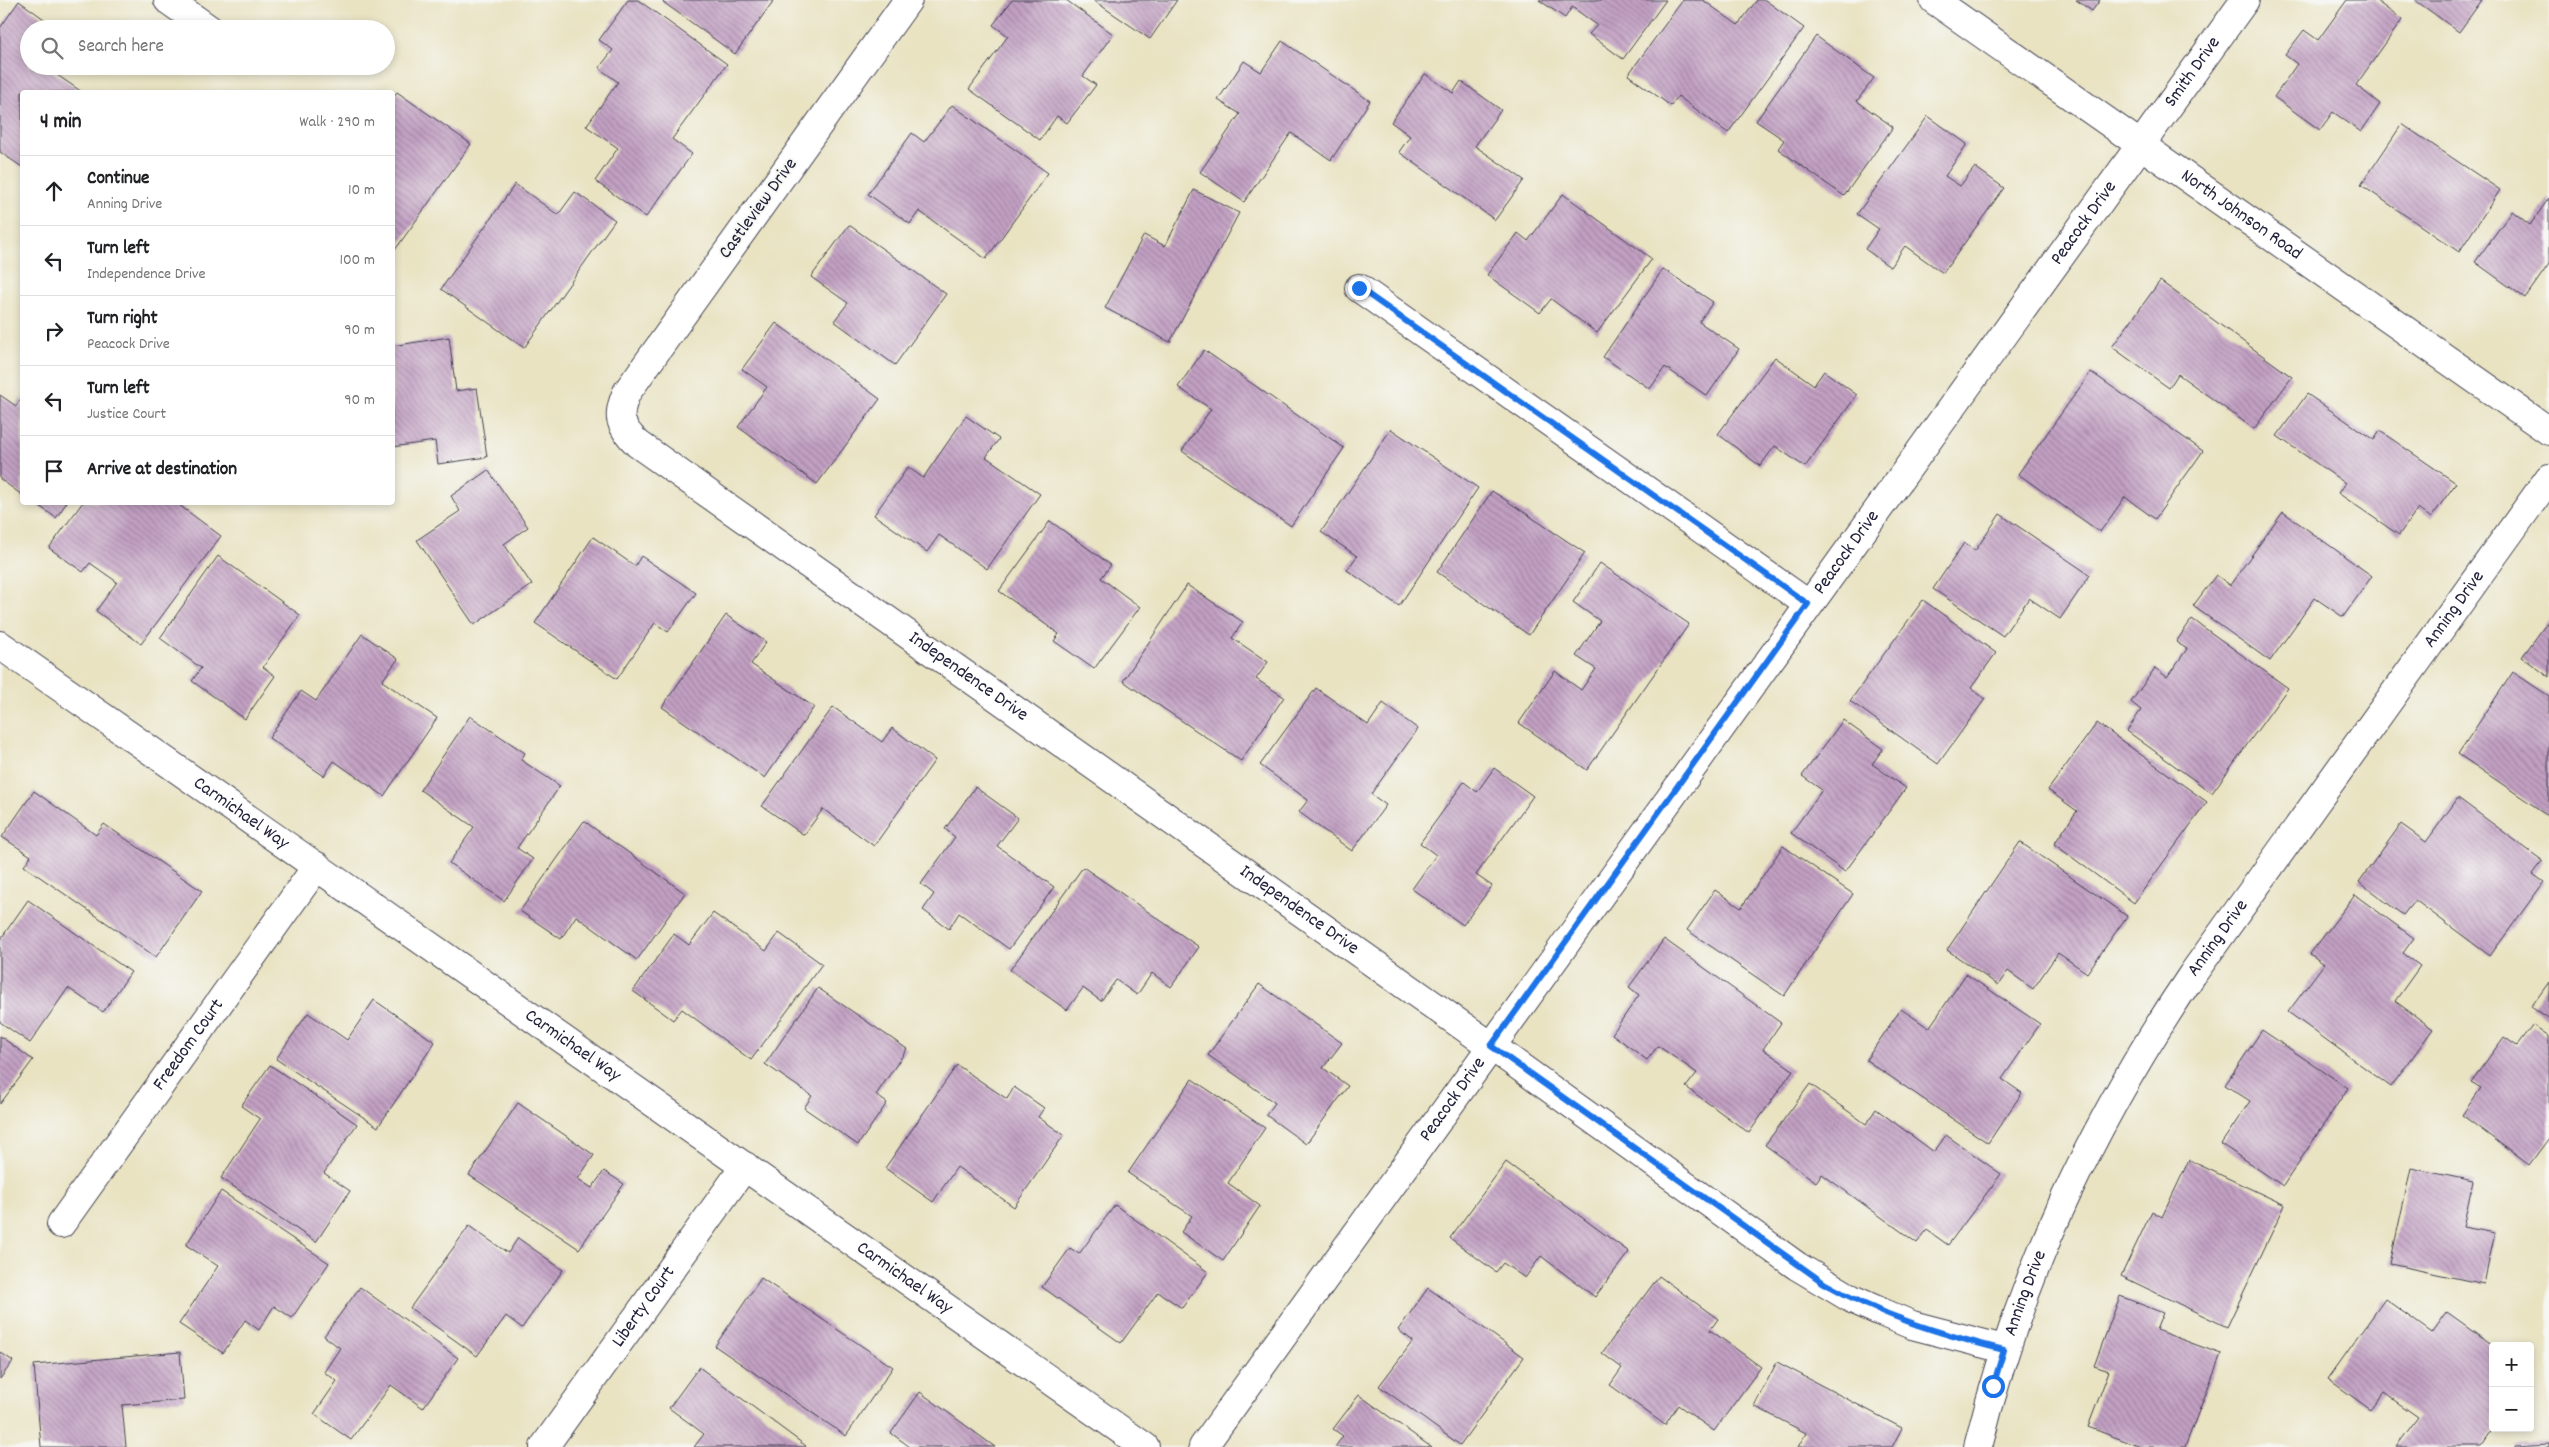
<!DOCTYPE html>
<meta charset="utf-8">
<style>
:root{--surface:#fff;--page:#f6f6f6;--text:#202124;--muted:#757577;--line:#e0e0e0}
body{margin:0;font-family:Dekko,sans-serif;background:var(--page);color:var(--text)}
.controls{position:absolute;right:15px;bottom:15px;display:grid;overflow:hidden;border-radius:5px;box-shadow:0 2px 8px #0003}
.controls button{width:45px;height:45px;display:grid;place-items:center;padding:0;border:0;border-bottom:1px solid var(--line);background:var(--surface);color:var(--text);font:25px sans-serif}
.stop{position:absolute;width:15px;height:15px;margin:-11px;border:4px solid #1a73e8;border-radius:50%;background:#fff}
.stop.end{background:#1a73e8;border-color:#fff;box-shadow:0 1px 5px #0008}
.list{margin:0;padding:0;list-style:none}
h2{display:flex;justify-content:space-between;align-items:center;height:65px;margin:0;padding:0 20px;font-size:21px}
h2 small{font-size:16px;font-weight:400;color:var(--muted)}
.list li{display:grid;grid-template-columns:32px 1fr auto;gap:15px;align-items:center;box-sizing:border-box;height:70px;padding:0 20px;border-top:1px solid var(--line)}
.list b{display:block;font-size:19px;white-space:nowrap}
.list p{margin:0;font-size:16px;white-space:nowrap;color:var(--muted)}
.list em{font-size:16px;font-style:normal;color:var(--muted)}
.icon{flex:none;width:28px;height:28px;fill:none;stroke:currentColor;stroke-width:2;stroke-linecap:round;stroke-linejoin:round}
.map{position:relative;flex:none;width:2549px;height:1447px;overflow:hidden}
.search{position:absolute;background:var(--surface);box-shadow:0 2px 8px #0003;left:20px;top:20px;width:375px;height:55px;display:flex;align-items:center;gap:12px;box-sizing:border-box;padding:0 18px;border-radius:28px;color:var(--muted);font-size:19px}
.panel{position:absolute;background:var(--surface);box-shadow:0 2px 8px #0003;left:20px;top:90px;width:375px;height:415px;border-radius:5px}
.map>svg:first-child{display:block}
.building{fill:url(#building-back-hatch)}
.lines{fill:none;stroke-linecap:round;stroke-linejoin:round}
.minor-casing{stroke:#403f4f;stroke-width:30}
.minor{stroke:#fff;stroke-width:28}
.route{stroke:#1a73e8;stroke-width:6}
.labels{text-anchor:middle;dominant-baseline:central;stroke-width:4;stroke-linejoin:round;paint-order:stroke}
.street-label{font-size:19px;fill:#22223b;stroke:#f6f6f2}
</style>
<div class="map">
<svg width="2549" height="1447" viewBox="0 0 2549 1447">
<defs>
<pattern id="building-back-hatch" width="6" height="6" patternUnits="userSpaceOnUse" patternTransform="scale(1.25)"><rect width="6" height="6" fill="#c2a0c3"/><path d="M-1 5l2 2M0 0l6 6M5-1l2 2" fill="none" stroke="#9d82a0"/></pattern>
</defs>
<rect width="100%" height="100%" fill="#f6f6f2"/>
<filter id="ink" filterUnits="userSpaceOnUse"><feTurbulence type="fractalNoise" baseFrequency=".02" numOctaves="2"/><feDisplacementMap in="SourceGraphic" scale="10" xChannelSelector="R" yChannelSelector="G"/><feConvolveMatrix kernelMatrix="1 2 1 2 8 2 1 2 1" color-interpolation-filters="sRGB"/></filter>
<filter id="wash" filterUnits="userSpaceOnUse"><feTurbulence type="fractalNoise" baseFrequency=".0096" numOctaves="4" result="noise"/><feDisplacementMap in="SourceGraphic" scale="20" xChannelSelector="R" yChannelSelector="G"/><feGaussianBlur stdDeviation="1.12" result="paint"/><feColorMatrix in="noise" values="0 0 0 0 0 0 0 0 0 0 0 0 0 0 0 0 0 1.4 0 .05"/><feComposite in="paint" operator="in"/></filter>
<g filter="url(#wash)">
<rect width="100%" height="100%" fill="#e9e3c2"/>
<g id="blocks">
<!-- building -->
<g class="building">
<polygon points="628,0 638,0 727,64 672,139 692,154 646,217 595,181 618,148 586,126 618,82 599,68 613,50 599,40"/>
<polygon points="664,0 774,0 735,54 663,2"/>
<polygon points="1012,0 1066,0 1113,34 1083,76 1096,85 1067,123 1057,116 1040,140 969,89 1008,36 993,25"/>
<polygon points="1093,0 1177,0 1150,39"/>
<polygon points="1539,0 1666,0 1623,59 1589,34 1597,25 1572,7 1565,18"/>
<polygon points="1683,0 1703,0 1738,25 1757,0 1765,0 1804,28 1728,133 1678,96 1671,106 1628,75"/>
<polygon points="2076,0 2100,0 2092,11"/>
<polygon points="2347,0 2375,0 2402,20 2356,85 2380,104 2361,132 2333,112 2320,130 2274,97 2297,64 2285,55 2304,30 2318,40"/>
<polygon points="2415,0 2482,0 2459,32"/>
<polygon points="19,1 58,29 29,29 29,66 44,66 82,92 22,92 22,167 0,152 0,28"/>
<polygon points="1816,36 1874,78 1857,101 1893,127 1844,196 1778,149 1784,140 1756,121"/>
<polygon points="1282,41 1370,101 1331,160 1291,133 1244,202 1200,172 1240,114 1218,100 1244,61 1261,72"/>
<polygon points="1425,74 1453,93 1461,81 1501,110 1475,146 1524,180 1495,220 1399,152 1410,136 1391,122"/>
<polygon points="397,92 471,144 392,254 392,98"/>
<polygon points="952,105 1048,173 986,259 919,211 910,224 868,194 912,133 924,142"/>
<polygon points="1928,116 1967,144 1945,176 1960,186 1975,167 2004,188 1943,273 1905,246 1890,267 1865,249 1879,229 1857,214"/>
<polygon points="2402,124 2500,190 2459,252 2361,185"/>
<polygon points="515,184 558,215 575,192 615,220 524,348 441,289"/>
<polygon points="1194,190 1239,213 1170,342 1105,308 1144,235 1165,246"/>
<polygon points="1563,194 1652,259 1597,333 1551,299 1540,313 1487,275 1518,233 1528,241"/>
<polygon points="2549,198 2549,264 2525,298 2475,262 2512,211 2530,225"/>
<polygon points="849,225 946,294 895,365 834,321 848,303 811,277"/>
<polygon points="1663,269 1713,302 1699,322 1739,349 1707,396 1665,367 1650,389 1603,357"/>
<polygon points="2160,281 2292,377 2254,429 2178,374 2169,388 2112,347"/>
<polygon points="776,323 880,399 817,484 738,427 767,387 742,369"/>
<polygon points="449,337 456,391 477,388 487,457 438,464 435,441 392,447 392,346"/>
<polygon points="1204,350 1344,448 1291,526 1182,451 1211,409 1178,387"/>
<polygon points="1775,357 1814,385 1824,371 1857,395 1805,467 1775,446 1760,466 1718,434"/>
<polygon points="2091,372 2203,451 2155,519 2125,497 2100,532 2018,474"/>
<polygon points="2307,394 2374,440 2380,431 2456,483 2431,518 2418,508 2399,535 2338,493 2345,483 2277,436"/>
<polygon points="0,395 16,406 22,397 22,495 0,479"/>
<polygon points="966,416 999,439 986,457 1040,494 987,569 939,535 927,552 874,515 908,467 923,478"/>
<polygon points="1391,429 1478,488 1399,606 1347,570 1357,556 1321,532"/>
<polygon points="488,470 528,527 504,544 532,585 474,625 417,540 460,511 451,496"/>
<polygon points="1492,491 1585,553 1529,635 1437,572"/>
<polygon points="34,502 67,502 56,518"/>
<polygon points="83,502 175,502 221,536 141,644 96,611 117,582 90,563 83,572 49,548"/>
<polygon points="2283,512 2372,576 2343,617 2315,598 2270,661 2193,606 2216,575 2230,585"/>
<polygon points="2000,514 2090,575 2060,619 2029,598 2003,636 1933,589 1964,543 1975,551"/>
<polygon points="1050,521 1111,565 1101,578 1140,607 1094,669 1054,641 1059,634 999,591"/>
<polygon points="593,537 635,566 641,556 696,593 668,632 655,623 617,679 535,623"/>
<polygon points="218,556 300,615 263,667 275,676 245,719 192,681 201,668 160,638"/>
<polygon points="1600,563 1689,624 1587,770 1519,723 1555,671 1581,690 1596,669 1576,656 1600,621 1573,602"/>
<polygon points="1187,585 1243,622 1232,638 1268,662 1256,679 1284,697 1241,761 1123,681"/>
<polygon points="1923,600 1996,653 1971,688 1985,699 1938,764 1850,701"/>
<polygon points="726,615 766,642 751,664 814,707 765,778 662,707"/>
<polygon points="2192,619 2288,688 2212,793 2127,731 2141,710 2131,702 2155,668 2167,677 2187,649 2176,642"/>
<polygon points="2549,620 2549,677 2522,657"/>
<polygon points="362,634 398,659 382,681 437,718 384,796 334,761 324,776 269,738 301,691 316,701"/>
<polygon points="2513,672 2549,696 2549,816 2458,754"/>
<polygon points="1316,688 1368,725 1383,703 1418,729 1371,794 1386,805 1352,851 1299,812 1308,800 1260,765"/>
<polygon points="833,707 882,742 892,728 935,760 874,846 823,809 804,835 762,806"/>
<polygon points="470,716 525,753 521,760 560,786 517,848 533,859 504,901 449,863 474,827 420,790"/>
<polygon points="1843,720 1883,749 1872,764 1906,788 1845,872 1791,833 1822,790 1802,776"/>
<polygon points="2097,723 2207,802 2134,903 2054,844 2077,811 2048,790"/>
<polygon points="1494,768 1533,796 1476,875 1492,886 1463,925 1412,889 1436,855 1420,843 1464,782 1477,792"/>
<polygon points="975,787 1018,818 997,846 1054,887 1009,949 959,913 949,929 923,910 934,894 921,884 955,837 945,829"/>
<polygon points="34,791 96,835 104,824 202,891 156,957 24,866 31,856 2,837"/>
<polygon points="2458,798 2543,861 2533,874 2544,882 2490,956 2415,900 2403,915 2359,882 2401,824 2426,842"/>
<polygon points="584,821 685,893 637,960 576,916 561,939 520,911"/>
<polygon points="2020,842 2127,916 2087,973 2058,953 2033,989 2008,971 1998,985 1947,950"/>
<polygon points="1783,846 1853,894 1784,996 1687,930 1715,890 1741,908"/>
<polygon points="1083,867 1199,947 1171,987 1152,973 1137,995 1116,980 1101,1001 1083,988 1067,1010 1010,970"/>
<polygon points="2355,895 2414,938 2403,953 2420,966 2395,1001 2433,1029 2391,1087 2288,1012 2324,964 2310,954"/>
<polygon points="28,900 131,972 103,1012 68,988 30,1043 0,1022 0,940"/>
<polygon points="713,913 766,951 779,933 822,964 751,1060 682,1009 673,1020 633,991 674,934 689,945"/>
<polygon points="1664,939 1781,1023 1763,1049 1793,1070 1749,1133 1686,1087 1697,1073 1658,1046 1647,1060 1612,1034 1639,995 1629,987"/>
<polygon points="1966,974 2040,1024 2002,1079 2022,1093 1988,1143 1866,1060 1901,1009 1929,1028"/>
<polygon points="2549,982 2549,1019 2531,1007"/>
<polygon points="1259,984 1342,1043 1323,1068 1348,1086 1306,1144 1266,1115 1275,1103 1208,1055"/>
<polygon points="818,988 907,1049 876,1095 887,1103 858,1145 804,1108 812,1096 765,1064"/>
<polygon points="374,1000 435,1042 378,1127 276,1059 308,1013 347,1040"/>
<polygon points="2533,1025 2549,1036 2549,1138 2529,1165 2462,1115 2481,1088 2471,1082 2504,1037 2517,1046"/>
<polygon points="2262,1030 2348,1088 2283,1186 2221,1144 2250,1101 2225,1085"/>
<polygon points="0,1036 33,1060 0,1104"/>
<polygon points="270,1065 357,1124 324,1173 350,1191 316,1242 221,1178 260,1119 241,1106"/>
<polygon points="957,1065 1007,1099 1014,1087 1044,1108 1038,1117 1064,1135 1014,1207 957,1167 933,1202 885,1168"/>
<polygon points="1192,1079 1265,1128 1228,1183 1260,1206 1223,1261 1181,1232 1192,1216 1128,1173"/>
<polygon points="1810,1084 1866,1124 1876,1109 1934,1152 1946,1135 2001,1174 1948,1245 1927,1230 1917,1243 1822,1174 1816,1182 1765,1145"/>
<polygon points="518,1103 594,1155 578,1179 592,1188 604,1171 624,1184 579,1249 469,1175"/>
<polygon points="2189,1160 2285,1205 2227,1327 2121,1276 2152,1211 2162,1217"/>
<polygon points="1506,1162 1629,1252 1595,1297 1541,1256 1525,1278 1503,1263 1496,1272 1450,1238"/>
<polygon points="2411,1168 2473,1181 2463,1227 2495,1233 2484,1284 2390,1264"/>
<polygon points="221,1191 329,1263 292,1318 274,1306 259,1330 245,1320 223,1353 179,1324 218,1266 186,1245"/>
<polygon points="1115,1205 1208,1272 1182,1308 1158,1292 1121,1343 1042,1287 1070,1248 1079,1254"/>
<polygon points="469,1226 508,1253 518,1238 563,1270 522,1328 506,1316 477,1356 410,1308"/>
<polygon points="1659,1276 1718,1319 1710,1330 1761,1367 1714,1431 1678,1405 1665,1425 1610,1385 1622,1368 1602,1353"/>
<polygon points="761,1278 893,1367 846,1436 715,1346"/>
<polygon points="360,1287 458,1358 423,1408 391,1385 351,1440 314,1414 337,1381 324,1372 340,1348 324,1336"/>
<polygon points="1428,1288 1524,1357 1460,1445 1379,1386 1413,1341 1398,1330"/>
<polygon points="2120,1296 2163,1313 2156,1330 2221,1354 2185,1447 2141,1447 2088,1427 2109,1371 2094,1366"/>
<polygon points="2385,1299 2432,1333 2447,1312 2493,1345 2493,1428 2495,1428 2482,1447 2396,1447 2418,1417 2384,1393 2371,1410 2328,1379"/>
<polygon points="0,1352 13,1361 0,1379"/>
<polygon points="180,1352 184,1400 122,1405 126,1447 41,1447 34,1365"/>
<polygon points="1777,1362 1902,1428 1892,1447 1798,1447 1806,1433 1754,1406"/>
<polygon points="699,1367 806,1446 805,1447 694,1447 704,1434 669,1408"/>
<polygon points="920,1392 995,1447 910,1447 891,1433"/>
<polygon points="1359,1395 1431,1447 1335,1447 1343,1436 1333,1429"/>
<polygon points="2549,1443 2549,1447 2514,1447 2514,1445"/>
</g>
</g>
</g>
<g filter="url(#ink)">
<use href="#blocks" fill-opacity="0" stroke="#403f4f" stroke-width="1"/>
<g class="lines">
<!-- minor casing -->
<g class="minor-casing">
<g id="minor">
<polyline points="168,0 209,29"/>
<path id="s1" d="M908,0L627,392C616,416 619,426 638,444L1491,1046L1797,1266L1852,1299L1881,1312L1912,1325L2004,1349"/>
<path id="s2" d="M1934,0L2549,431"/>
<polyline points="1359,288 1808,604"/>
<path id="s3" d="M0,645L1145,1447"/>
<path id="s4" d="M61,1224L317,866"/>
<path id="s5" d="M544,1447L745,1166"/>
<path id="s6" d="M1203,1447L2245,0"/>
<path id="s7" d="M1978,1447C2021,1272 2093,1121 2194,972L2549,478"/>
</g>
</g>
<!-- minor -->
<use href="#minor" class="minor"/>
</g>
</g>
<g class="lines" filter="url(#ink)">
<!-- route -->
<path class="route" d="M1359,288L1808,604L1491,1046L1824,1283C1881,1316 1941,1334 2004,1350L1993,1386"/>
</g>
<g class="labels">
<!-- street labels -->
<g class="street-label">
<text stroke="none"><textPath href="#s6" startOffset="1694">Smith Drive</textPath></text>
<text transform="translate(759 209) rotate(-54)">Castleview Drive</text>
<text stroke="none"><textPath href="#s2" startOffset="375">North Johnson Road</textPath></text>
<text stroke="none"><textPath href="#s6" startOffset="1508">Peacock Drive</textPath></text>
<text stroke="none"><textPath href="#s6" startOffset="1102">Peacock Drive</textPath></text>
<text stroke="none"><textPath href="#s7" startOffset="971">Anning Drive</textPath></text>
<text stroke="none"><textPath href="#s1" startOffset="945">Independence Drive</textPath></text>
<text stroke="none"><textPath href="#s3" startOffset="294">Carmichael Way</textPath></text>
<text stroke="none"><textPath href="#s1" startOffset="1350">Independence Drive</textPath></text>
<text stroke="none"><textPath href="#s7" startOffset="566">Anning Drive</textPath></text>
<text stroke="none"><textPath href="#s4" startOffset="220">Freedom Court</textPath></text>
<text stroke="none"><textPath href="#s3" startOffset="699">Carmichael Way</textPath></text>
<text stroke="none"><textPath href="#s6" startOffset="428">Peacock Drive</textPath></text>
<text stroke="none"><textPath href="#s3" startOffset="1104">Carmichael Way</textPath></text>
<text stroke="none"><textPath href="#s7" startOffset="161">Anning Drive</textPath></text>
<text stroke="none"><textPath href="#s5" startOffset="172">Liberty Court</textPath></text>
</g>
</g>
</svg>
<div class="controls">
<button>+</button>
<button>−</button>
</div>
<div class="stop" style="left:1993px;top:1386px"></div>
<div class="stop end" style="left:1359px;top:288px"></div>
<div class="search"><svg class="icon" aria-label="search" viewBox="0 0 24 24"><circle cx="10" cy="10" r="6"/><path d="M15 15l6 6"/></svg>Search here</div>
<section class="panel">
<h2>4 min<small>Walk · 290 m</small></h2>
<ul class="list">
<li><svg class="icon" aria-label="ahead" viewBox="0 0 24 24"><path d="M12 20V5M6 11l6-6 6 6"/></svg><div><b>Continue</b><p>Anning Drive</p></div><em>10 m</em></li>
<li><svg class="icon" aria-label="left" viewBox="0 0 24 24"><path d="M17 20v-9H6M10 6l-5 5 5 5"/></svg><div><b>Turn left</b><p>Independence Drive</p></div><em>100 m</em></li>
<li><svg class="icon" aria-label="right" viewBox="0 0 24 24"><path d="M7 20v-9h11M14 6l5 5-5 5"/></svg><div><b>Turn right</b><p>Peacock Drive</p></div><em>90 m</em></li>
<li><svg class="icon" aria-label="left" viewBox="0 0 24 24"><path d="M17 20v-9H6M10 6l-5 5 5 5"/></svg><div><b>Turn left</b><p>Justice Court</p></div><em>90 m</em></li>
<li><svg class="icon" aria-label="arrive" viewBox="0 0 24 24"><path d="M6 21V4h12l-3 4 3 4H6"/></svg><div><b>Arrive at destination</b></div></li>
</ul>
</section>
</div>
